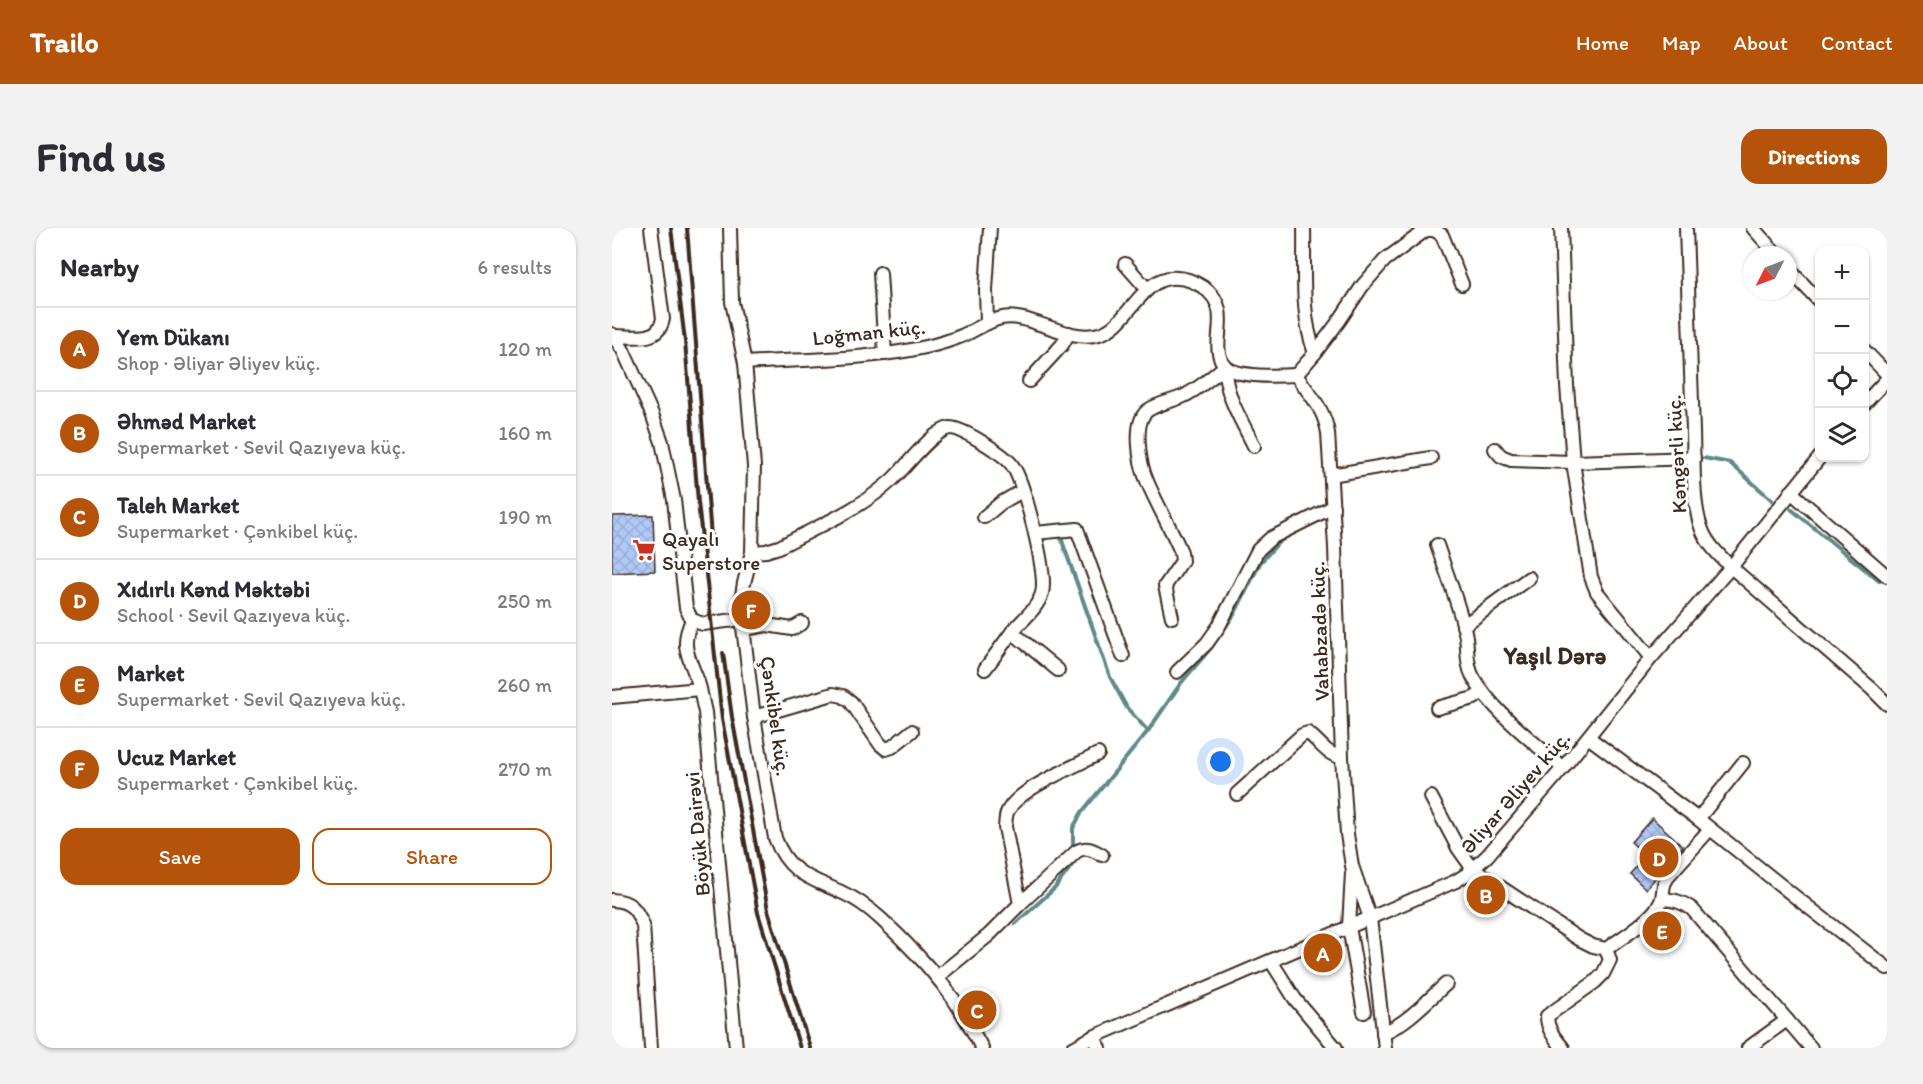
<!DOCTYPE html>
<meta charset="utf-8">
<style>
:root{--surface:#fff;--page:#f2f2f3;--text:#2b2b33;--muted:#7c7c81;--line:#e1e1e2;--accent:#b45309}
body{margin:0;font-family:Itim,sans-serif;background:var(--page);color:var(--text)}
.controls{position:absolute;right:18px;top:18px;display:grid;overflow:hidden;border-radius:12px;box-shadow:0 2px 4px #0004}
.controls button{width:54px;height:54px;display:grid;place-items:center;padding:0;border:0;border-bottom:2px solid var(--line);background:var(--surface);color:var(--text);font:30px sans-serif}
.compass{position:absolute;left:1131px;top:18px;width:54px;height:54px;border-radius:50%;background:var(--surface);box-shadow:0 2px 4px #0004;rotate:228deg}
.you{position:absolute;left:609px;top:534px;width:21px;height:21px;margin:-15px;border:4px solid #fff;border-radius:50%;background:#1a73e8;box-shadow:0 0 0 9px #1a73e833}
.badge{display:grid;place-items:center;width:39px;height:39px;border-radius:50%;background:var(--accent);color:#fff;font-size:20px;font-weight:700}
.pin{position:absolute;translate:-50% -50%;border:3px solid #fff;box-shadow:0 2px 6px #0006}
.list{margin:0;padding:0;list-style:none}
h2{display:flex;justify-content:space-between;align-items:center;height:78px;margin:0;padding:0 24px;font-size:26px}
h2 small{font-size:20px;font-weight:400;color:var(--muted)}
.list li{display:grid;grid-template-columns:39px 1fr auto;gap:18px;align-items:center;box-sizing:border-box;height:84px;padding:0 24px;border-top:2px solid var(--line)}
.list b{display:block;font-size:22px;white-space:nowrap}
.list p{margin:0;font-size:20px;white-space:nowrap;color:var(--muted)}
.list em{font-size:20px;font-style:normal;color:var(--muted)}
.actions{display:flex;gap:12px;padding:18px 24px}
.actions a{flex:1;padding:14px 0;border:2px solid var(--accent);border-radius:18px;text-align:center;font-size:21px;color:var(--accent)}
.actions .main{background:var(--accent);color:#fff}
.icon{flex:none;width:33px;height:33px;fill:none;stroke:currentColor;stroke-width:2;stroke-linecap:round;stroke-linejoin:round}
.map{position:relative;flex:none;width:1275px;height:820px;overflow:hidden;border-radius:18px}
header{display:flex;align-items:center;gap:36px;box-sizing:border-box;height:84px;padding:0 30px;background:var(--accent);color:#fff}
header strong{font-size:28px}
nav{display:flex;gap:33px;margin-inline-start:auto;font-size:21px}
.intro{display:flex;align-items:center;justify-content:space-between;box-sizing:border-box;height:144px;padding:0 36px}
h1{margin:0;font-size:42px}
.button{padding:15px 27px;border-radius:18px;background:var(--accent);color:#fff;font-size:21px;font-weight:700}
main{display:flex;gap:36px;padding:0 36px}
aside{flex:1;background:var(--surface);border-radius:18px;box-shadow:0 2px 4px #0004}
.map>svg:first-child{display:block}
.lines{fill:none;stroke-linecap:round;stroke-linejoin:round}
.stream{stroke:#5f8987;stroke-width:4}
.building{fill:url(#building-cross-hatch);stroke:#3b2a1e;stroke-width:1.5}
.minor-casing{stroke:#3b2a1e;stroke-width:16}
.minor{stroke:#fff;stroke-width:12}
.rail{stroke:#3b2a1e;stroke-width:4}
.labels{text-anchor:middle;dominant-baseline:central;stroke-width:6;stroke-linejoin:round;paint-order:stroke}
.street-label{font-size:21px;fill:#3b2a1e;stroke:#fff}
.poi-label{font-size:21px;fill:#3b2a1e;stroke:#fff;text-anchor:start}
.quarter-label{font-size:24px;font-weight:bold;fill:#3b2a1e;stroke:#fff}
</style>
<header>
<strong>Trailo</strong>
<nav><a>Home</a><a>Map</a><a>About</a><a>Contact</a></nav>
</header>
<div class="intro"><h1>Find us</h1><a class="button">Directions</a></div>
<main>
<aside>
<h2>Nearby<small>6 results</small></h2>
<ul class="list">
<li><span class="badge">A</span><div><b>Yem Dükanı</b><p>Shop · Əliyar Əliyev küç.</p></div><em>120 m</em></li>
<li><span class="badge">B</span><div><b>Əhməd Market</b><p>Supermarket · Sevil Qazıyeva küç.</p></div><em>160 m</em></li>
<li><span class="badge">C</span><div><b>Taleh Market</b><p>Supermarket · Çənkibel küç.</p></div><em>190 m</em></li>
<li><span class="badge">D</span><div><b>Xıdırlı Kənd Məktəbi</b><p>School · Sevil Qazıyeva küç.</p></div><em>250 m</em></li>
<li><span class="badge">E</span><div><b>Market</b><p>Supermarket · Sevil Qazıyeva küç.</p></div><em>260 m</em></li>
<li><span class="badge">F</span><div><b>Ucuz Market</b><p>Supermarket · Çənkibel küç.</p></div><em>270 m</em></li>
</ul>
<div class="actions"><a class="main">Save</a><a>Share</a></div>
</aside>
<div class="map">
<svg width="1275" height="820" viewBox="0 0 1275 820">
<defs>
<pattern id="building-cross-hatch" width="8" height="8" patternUnits="userSpaceOnUse" patternTransform="scale(1.5)"><rect width="8" height="8" fill="#b1c9f7"/><path d="M0 0l8 8M0 8l8-8" fill="none" stroke="#99add3"/></pattern>
</defs>
<rect width="100%" height="100%" fill="#fff"/>
<filter id="ink" filterUnits="userSpaceOnUse"><feTurbulence type="fractalNoise" baseFrequency=".0167" numOctaves="2"/><feDisplacementMap in="SourceGraphic" scale="12" xChannelSelector="R" yChannelSelector="G"/><feConvolveMatrix kernelMatrix="1 2 1 2 8 2 1 2 1" color-interpolation-filters="sRGB"/></filter>
<g filter="url(#ink)">
<g class="lines">
<!-- stream -->
<g class="stream">
<polyline points="1092,230 1118,235 1160,272"/>
<polyline points="1179,281 1267,353"/>
<polyline points="449,310 498,449 515,480 536,503"/>
<polyline points="461,621 461,600 470,584 536,503 569,455 599,420 623,385 648,335 666,315 678,306"/>
<polyline points="403,696 443,660 463,633"/>
</g>
</g>
<!-- building -->
<g class="building">
<polygon points="41,287 43,343 0,345 0,288"/>
<polygon points="1040,590 1071,618 1034,661 1018,646 1034,628 1019,614"/>
</g>
<g class="lines">
<!-- minor casing -->
<g class="minor-casing">
<g id="minor">
<path d="M118,0L120,74L133,135L142,238L140,324L132,355L129,373L130,391L142,489L163,610C177,647 199,650 231,665C245,671 258,681 269,691C291,711 320,741 337,765C350,782 360,802 370,820"/>
<path d="M692,0C693,41 688,86 703,125L684,147C698,167 712,180 716,205L723,319L730,529L735,606L740,638L758,690L773,820"/>
<polyline points="949,0 955,158 961,234 979,349 985,364 1039,430"/>
<path d="M1074,0C1076,68 1079,135 1081,203C1082,230 1080,274 1089,299C1094,315 1107,327 1119,339L1260,461L1275,476"/>
<polyline points="1141,0 1165,27"/>
<polyline points="513,36 535,61"/>
<polyline points="1176,40 1208,74"/>
<polyline points="268,45 273,126"/>
<polyline points="375,95 374,62 378,0"/>
<polyline points="0,106 11,122 40,186 50,214 62,272 74,380 80,392"/>
<path d="M2,108C23,108 46,115 51,91L39,0"/>
<polyline points="1252,122 1275,146"/>
<polyline points="703,125 727,93 751,57 773,32 814,2 822,2 830,7 850,56"/>
<path d="M133,135C193,131 255,132 314,119C327,116 340,112 352,107C365,101 376,93 390,90C417,84 455,115 487,106C516,99 530,46 565,50C575,50 583,54 591,59C625,83 594,116 613,138C624,150 668,148 684,147"/>
<path d="M613,138C612,166 630,193 642,218"/>
<polyline points="417,153 450,117 457,105"/>
<polyline points="1252,176 1275,151"/>
<polyline points="883,221 889,228 899,232 961,234 1082,230"/>
<polyline points="719,247 819,230"/>
<polyline points="1179,264 1275,348"/>
<polyline points="372,289 389,275 410,263"/>
<polyline points="423,305 465,301 511,428"/>
<path d="M825,317C835,347 848,378 854,409C856,423 854,436 861,449C879,482 923,515 951,540"/>
<path d="M140,324L154,323L167,319C206,298 249,281 281,251C294,239 321,202 338,200C351,200 393,227 400,237C412,253 436,347 430,365C426,380 410,392 400,404C391,416 382,429 373,441"/>
<path d="M560,389L553,358L570,333L569,324C559,300 545,277 535,253C528,237 519,191 538,181C548,175 561,173 572,168C588,160 600,149 613,138"/>
<path d="M80,392C68,417 76,427 85,451C89,461 90,473 93,484L124,820"/>
<polyline points="80,392 91,396 130,391"/>
<polyline points="851,398 917,350"/>
<polyline points="132,401 155,397 180,401 190,395"/>
<polyline points="400,404 446,442"/>
<polyline points="565,444 595,415 607,398 646,322 659,310 721,279"/>
<polyline points="0,469 88,461"/>
<polyline points="825,480 862,470 871,464"/>
<polyline points="142,489 221,466 231,468 239,474 268,516 274,521 280,519 300,503"/>
<polyline points="976,509 1086,591 1186,671 1275,740"/>
<path d="M625,566L690,507L696,505C707,513 715,528 730,529"/>
<path d="M819,569L846,620L861,641L967,711L981,718L994,721C1011,709 1043,690 1050,671C1062,672 1069,673 1080,681L1199,820"/>
<polyline points="1086,591 1131,535"/>
<polyline points="740,645 737,699 752,784"/>
<polyline points="1050,671 1052,656 1057,647 1098,601"/>
<path d="M0,672C19,673 24,681 31,697L39,820"/>
<path d="M408,676L465,623C475,618 481,622 490,627"/>
<polyline points="659,733 683,771 724,820"/>
<path d="M325,749L377,707L408,676L393,599C394,592 393,586 397,581C409,560 464,538 486,526"/>
<path d="M771,805C795,795 815,773 834,756"/>
<polyline points="481,809 488,820"/>
<polyline points="461,820 481,809 844,653 855,646 875,628 951,540 1039,430 1119,339 1208,229"/>
<path d="M951,820C943,810 935,802 935,788L983,754L991,746L998,732L994,721"/>
<polyline points="1136,820 1175,792"/>
</g>
</g>
<!-- minor -->
<use href="#minor" class="minor"/>
<!-- rail -->
<g class="rail">
<polyline points="59,0 73,113 86,274 110,491 146,685 188,820"/>
<polyline points="75,0 99,309"/>
<polyline points="111,425 120,489 156,682 198,820"/>
</g>
</g>
</g>
<!-- icons -->
<defs>
<g id="supermarket-bare" transform="scale(1.8)"><path d="M-6-5.5h2.5l.6 2H6L4.5 2H-2.5L-4.4-4H-6ZM-1.5 3.2a1.3 1.3 0 1 0 .1 0ZM3 3.2a1.3 1.3 0 1 0 .1 0Z" fill="#c8321e" stroke="#fff" stroke-width="2.5" paint-order="stroke"/></g>
</defs>
<g fill-rule="evenodd">
<use href="#supermarket-bare" x="32" y="322"/>
</g>
<g class="labels">
<!-- street labels -->
<g class="street-label">
<text transform="translate(257 104) rotate(-6)">Loğman küç.</text>
<text transform="translate(1064 226) rotate(-93)">Kəngərli küç.</text>
<text transform="translate(707 403) rotate(-92)">Vahabzadə küç.</text>
<text transform="translate(164 488) rotate(82)">Çənkibel küç.</text>
<text transform="translate(903 564) rotate(-49)">Əliyar Əliyev küç.</text>
<text transform="translate(85 606) rotate(-95)">Böyük Dairəvi</text>
</g>
<!-- poi labels -->
<g class="poi-label">
<text x="50" y="310">Qayalı<tspan x="50" dy="24">Superstore</tspan></text>
</g>
<!-- quarter labels -->
<g class="quarter-label">
<text x="943" y="427">Yaşıl Dərə</text>
</g>
</g>
</svg>
<div class="controls">
<button>+</button>
<button>−</button>
<button><svg class="icon" aria-label="locate" viewBox="0 0 24 24"><circle cx="12" cy="12" r="6"/><path d="M12 2v4M12 18v4M2 12h4M18 12h4"/></svg></button>
<button><svg class="icon" aria-label="layers" viewBox="0 0 24 24"><path d="M12 4l9 5-9 5-9-5zM3 14l9 5 9-5"/></svg></button>
</div>
<svg class="compass" viewBox="-18 -18 36 36"><path d="M0-13l5 13h-10z" fill="#e53935"/><path d="M0 13l5-13h-10z" fill="#7c7c81"/></svg>
<div class="you"></div>
<div class="pin badge" style="left:711px;top:725px">A</div>
<div class="pin badge" style="left:874px;top:667px">B</div>
<div class="pin badge" style="left:365px;top:782px">C</div>
<div class="pin badge" style="left:1047px;top:630px">D</div>
<div class="pin badge" style="left:1050px;top:703px">E</div>
<div class="pin badge" style="left:139px;top:382px">F</div>
</div>
</main>
